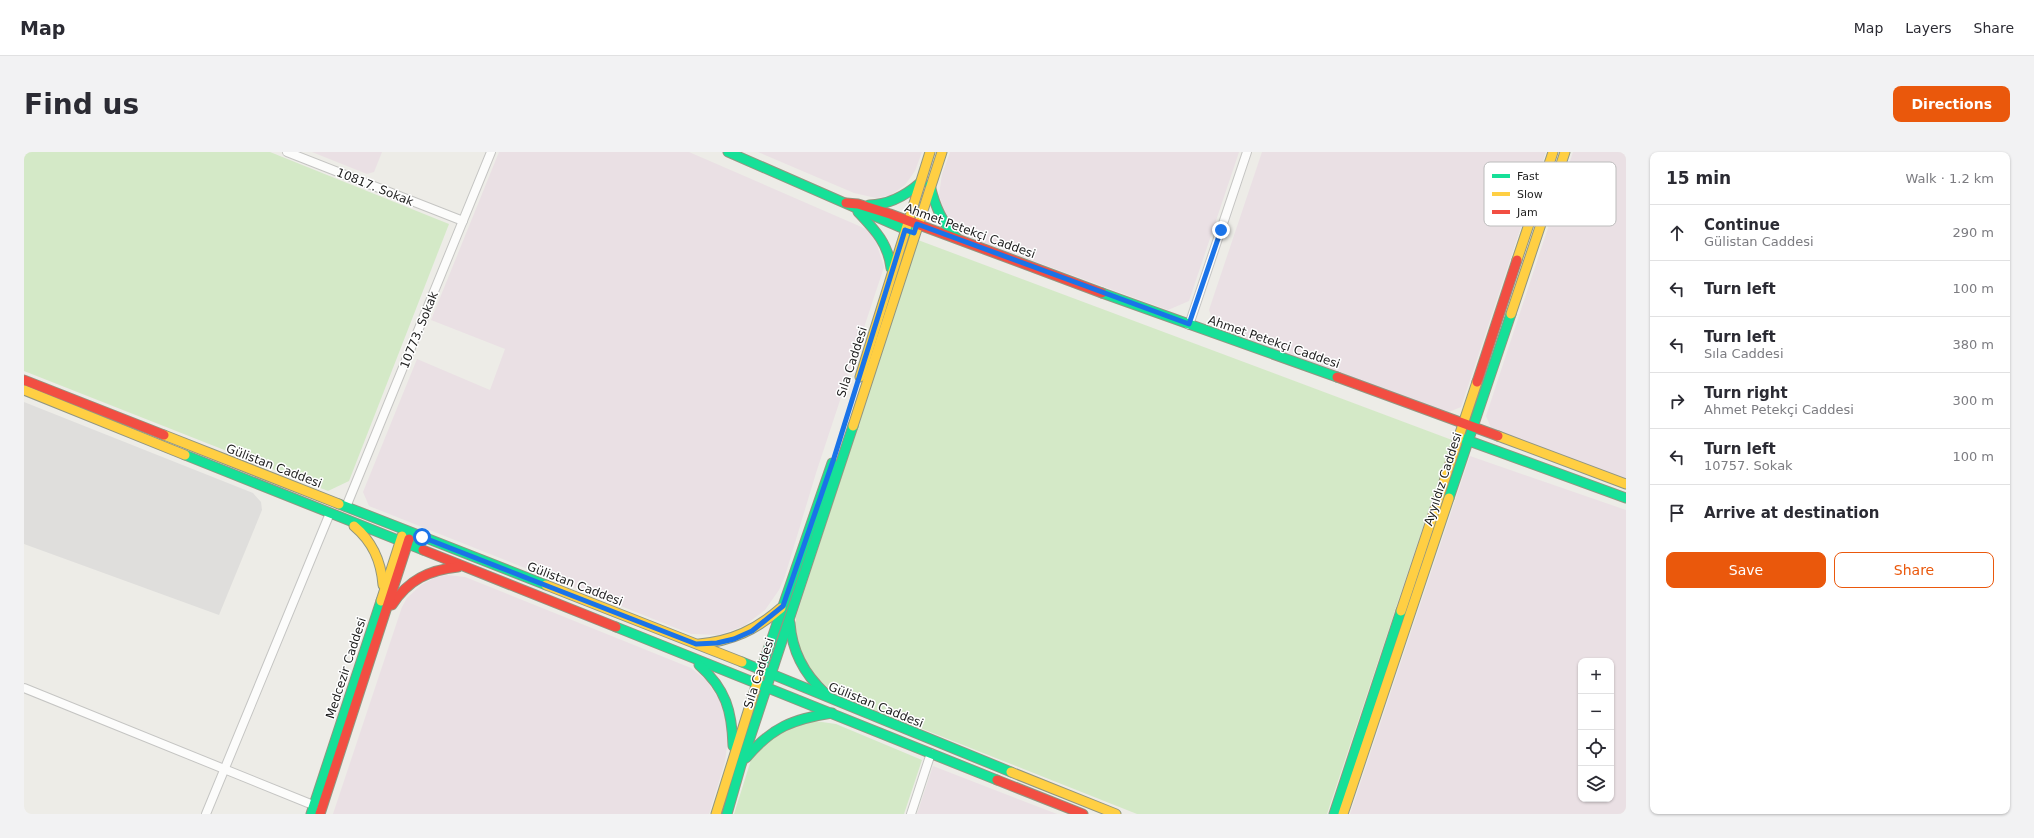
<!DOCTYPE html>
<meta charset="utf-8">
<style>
:root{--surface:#fff;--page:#f2f2f3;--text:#2b2b33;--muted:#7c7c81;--line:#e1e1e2;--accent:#ea580c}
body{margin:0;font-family:"DejaVu Sans",sans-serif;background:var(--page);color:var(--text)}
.controls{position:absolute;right:12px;bottom:12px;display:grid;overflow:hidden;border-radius:8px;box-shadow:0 1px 3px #0004}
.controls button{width:36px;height:36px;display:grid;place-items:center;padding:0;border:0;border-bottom:1px solid var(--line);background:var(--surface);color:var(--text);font:20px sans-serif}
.stop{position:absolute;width:12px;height:12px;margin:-9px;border:3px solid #1a73e8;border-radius:50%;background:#fff}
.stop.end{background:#1a73e8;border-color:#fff;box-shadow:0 1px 4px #0008}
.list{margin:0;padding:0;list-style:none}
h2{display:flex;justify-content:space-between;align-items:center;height:52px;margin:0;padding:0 16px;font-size:17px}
h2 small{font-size:13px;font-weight:400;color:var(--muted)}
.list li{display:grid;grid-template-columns:26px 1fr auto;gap:12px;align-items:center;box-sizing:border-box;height:56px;padding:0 16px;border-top:1px solid var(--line)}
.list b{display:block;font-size:15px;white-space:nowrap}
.list p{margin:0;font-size:13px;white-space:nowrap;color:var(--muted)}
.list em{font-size:13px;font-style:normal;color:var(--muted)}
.actions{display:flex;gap:8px;padding:12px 16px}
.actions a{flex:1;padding:9px 0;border:1px solid var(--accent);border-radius:8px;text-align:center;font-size:14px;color:var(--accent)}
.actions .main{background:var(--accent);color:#fff}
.icon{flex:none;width:22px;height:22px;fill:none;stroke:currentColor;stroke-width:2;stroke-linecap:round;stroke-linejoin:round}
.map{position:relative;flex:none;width:1602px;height:662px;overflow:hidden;border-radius:8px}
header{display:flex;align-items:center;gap:24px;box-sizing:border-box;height:56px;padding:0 20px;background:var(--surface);border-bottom:1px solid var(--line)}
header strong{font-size:19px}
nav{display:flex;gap:22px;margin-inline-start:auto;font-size:14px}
.intro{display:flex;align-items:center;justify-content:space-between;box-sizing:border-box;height:96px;padding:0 24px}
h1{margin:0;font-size:28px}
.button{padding:10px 18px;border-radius:8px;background:var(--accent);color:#fff;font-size:14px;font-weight:700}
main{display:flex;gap:24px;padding:0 24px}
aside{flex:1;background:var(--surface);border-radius:8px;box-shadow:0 1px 3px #0004}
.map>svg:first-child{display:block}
.industrial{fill:#eae0e4;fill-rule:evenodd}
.grass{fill:#d4e9c7}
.parking{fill:#dfdedc}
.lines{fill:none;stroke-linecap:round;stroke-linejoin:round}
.street-casing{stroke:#c5c5c3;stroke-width:10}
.fast-casing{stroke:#919680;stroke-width:11}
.slow-casing{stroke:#919680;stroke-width:11}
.jam-casing{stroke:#919680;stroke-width:11}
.street{stroke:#fcfcfb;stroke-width:8}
.fast{stroke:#16e098;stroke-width:9}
.slow{stroke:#ffcf43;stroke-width:9}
.jam{stroke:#f24e42;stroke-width:9}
.route{stroke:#1a73e8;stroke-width:5}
.labels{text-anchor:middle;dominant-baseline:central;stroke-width:3;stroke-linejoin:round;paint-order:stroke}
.street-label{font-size:12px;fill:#1e1e1e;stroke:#fff}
.key{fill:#fff;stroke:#bcbcbc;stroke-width:1}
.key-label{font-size:11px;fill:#1e1e1e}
</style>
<header>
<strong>Map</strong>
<nav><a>Map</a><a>Layers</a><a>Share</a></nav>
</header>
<div class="intro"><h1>Find us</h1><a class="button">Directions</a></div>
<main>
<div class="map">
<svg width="1602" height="662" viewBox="0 0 1602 662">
<rect width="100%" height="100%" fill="#edece7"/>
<!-- industrial -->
<g class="industrial">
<polygon points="288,0 358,0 350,20 343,22"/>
<polygon points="475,0 665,0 849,80 860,115 792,321 761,424 755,438 741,458 720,474 695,483 667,482 345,354 339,340 393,207 466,238 481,197 407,168"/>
<polygon points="734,0 898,0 891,19 881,33 867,43 852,46 830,41"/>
<polygon points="926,0 1215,0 1165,149 1144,158 939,83 925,69 921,61 915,43 918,22"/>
<polygon points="1238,0 1522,0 1437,255 1422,261 1192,176 1185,158"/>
<polygon points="1549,0 1602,0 1602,327 1468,278 1462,264"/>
<path d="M1446,304L1602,358V662H1326ZM1557,509H1587V647H1557Z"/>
<polygon points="423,423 441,425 667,516 682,528 698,552 702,563 704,586 701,610 685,662 309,662 378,455 383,446 397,433 412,425"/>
<polygon points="909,614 1033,662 893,662"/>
</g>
<!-- grass -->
<g class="grass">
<polygon points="0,0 246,0 425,72 325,329 304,339 0,219"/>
<path d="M894,88L1428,288L1303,662H1113L818,545C789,528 768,500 772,465Z"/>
<polygon points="791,569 812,572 898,608 880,662 710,662 727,608 741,591 766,574"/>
</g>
<!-- parking -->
<polygon class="parking" points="0,250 229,341 237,350 238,358 195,463 0,392"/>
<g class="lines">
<!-- street casing -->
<g class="street-casing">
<g id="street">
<polyline points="263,0 439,69"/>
<polyline points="1165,173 1223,0"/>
<polyline points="322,355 467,0"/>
<polyline points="0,536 294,655"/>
<polyline points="182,662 306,361"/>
<polyline points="887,662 907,601"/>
</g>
</g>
<!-- fast casing -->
<g class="fast-casing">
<g id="fast">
<polyline points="704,0 887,80"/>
<path d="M906,33C911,54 918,71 933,86"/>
<path d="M845,53C865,53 881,44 896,31"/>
<path d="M834,60C851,78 864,91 867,116"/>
<polyline points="1078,141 1313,225"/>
<polyline points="1437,286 1602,346"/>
<polyline points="161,303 399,398"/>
<polyline points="1425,346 1487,162"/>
<polyline points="315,352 522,433"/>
<path d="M766,471C768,500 780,522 801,541"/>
<polyline points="592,475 973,628"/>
<polyline points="718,510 987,620"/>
<path d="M675,513C702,537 708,559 709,594"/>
<polyline points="737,518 808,311"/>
<path d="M722,606C748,575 769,567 808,561"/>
<polyline points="287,662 357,449"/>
<polyline points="703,662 717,613 829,274"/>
<polyline points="1310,662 1377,459"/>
</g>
</g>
<!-- slow casing -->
<g class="slow-casing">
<g id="slow">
<polyline points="1493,108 1529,0"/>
<polyline points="1487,162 1541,0"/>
<polyline points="836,225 906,0"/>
<polyline points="0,238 161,303"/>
<polyline points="829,274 918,0"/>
<polyline points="140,283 315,352"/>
<polyline points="1474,284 1602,332"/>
<path d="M330,374C349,390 357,409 359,433"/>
<polyline points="522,433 718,510"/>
<polyline points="357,449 378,384"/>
<polyline points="1377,459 1453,230"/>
<path d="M675,492C708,489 732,478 757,456"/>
<polyline points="987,620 1092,662"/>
<polyline points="692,662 737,518"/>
<polyline points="1319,662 1425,346"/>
</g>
</g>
<!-- jam casing -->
<g class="jam-casing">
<g id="jam">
<polyline points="822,51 834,52 866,62 1078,141"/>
<polyline points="1313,225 1474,284"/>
<polyline points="0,228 140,283"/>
<polyline points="1453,230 1493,108"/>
<polyline points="399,398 592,475"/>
<path d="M368,453C384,428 405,418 434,415"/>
<polyline points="973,628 1059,662"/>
<polyline points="296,662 385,387"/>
</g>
</g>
<!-- street -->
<use href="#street" class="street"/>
<!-- fast -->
<use href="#fast" class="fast"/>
<!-- slow -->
<use href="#slow" class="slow"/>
<!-- jam -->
<use href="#jam" class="jam"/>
</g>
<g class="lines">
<!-- route -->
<polyline class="route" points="398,385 672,492 693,491 710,487 728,479 759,454 810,306 881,78 890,81 893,72 1165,172 1197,78"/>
</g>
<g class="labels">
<!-- street labels -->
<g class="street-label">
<text transform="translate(351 35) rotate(22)">10817. Sokak</text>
<text transform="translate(946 79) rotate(20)">Ahmet Petekçi Caddesi</text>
<text transform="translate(395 178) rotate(-68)">10773. Sokak</text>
<text transform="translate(1250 190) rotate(19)">Ahmet Petekçi Caddesi</text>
<text transform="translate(828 210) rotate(-72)">Sıla Caddesi</text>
<text transform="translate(250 314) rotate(21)">Gülistan Caddesi</text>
<text transform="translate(1419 327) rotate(-72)">Ayyıldız Caddesi</text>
<text transform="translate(551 432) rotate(21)">Gülistan Caddesi</text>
<text transform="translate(322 516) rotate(-72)">Medcezir Caddesi</text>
<text transform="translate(735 521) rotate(-72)">Sıla Caddesi</text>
<text transform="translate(852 553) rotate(22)">Gülistan Caddesi</text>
</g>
</g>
<!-- legend -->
<rect x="1460" y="10" width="132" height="64" rx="6" class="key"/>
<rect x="1468" y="22" width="18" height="4" fill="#16e098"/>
<rect x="1468" y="40" width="18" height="4" fill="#ffcf43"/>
<rect x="1468" y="58" width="18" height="4" fill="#f24e42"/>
<g class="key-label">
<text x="1493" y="28">Fast</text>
<text x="1493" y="46">Slow</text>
<text x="1493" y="64">Jam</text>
</g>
</svg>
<div class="controls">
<button>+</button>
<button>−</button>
<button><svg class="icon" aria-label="locate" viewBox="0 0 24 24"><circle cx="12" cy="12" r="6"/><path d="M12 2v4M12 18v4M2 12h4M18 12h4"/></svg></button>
<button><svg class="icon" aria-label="layers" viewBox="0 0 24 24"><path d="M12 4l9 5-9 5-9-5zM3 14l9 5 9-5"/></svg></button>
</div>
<div class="stop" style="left:398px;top:385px"></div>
<div class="stop end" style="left:1197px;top:78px"></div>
</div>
<aside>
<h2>15 min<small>Walk · 1.2 km</small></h2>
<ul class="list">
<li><svg class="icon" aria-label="ahead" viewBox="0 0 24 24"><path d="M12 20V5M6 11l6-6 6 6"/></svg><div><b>Continue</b><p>Gülistan Caddesi</p></div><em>290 m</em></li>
<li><svg class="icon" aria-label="left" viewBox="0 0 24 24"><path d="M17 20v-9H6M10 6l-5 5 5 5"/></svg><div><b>Turn left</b></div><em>100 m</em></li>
<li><svg class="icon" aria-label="left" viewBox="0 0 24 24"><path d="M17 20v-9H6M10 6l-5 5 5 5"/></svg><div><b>Turn left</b><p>Sıla Caddesi</p></div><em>380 m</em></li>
<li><svg class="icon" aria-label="right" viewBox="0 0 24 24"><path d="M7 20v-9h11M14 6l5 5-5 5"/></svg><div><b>Turn right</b><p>Ahmet Petekçi Caddesi</p></div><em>300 m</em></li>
<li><svg class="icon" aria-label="left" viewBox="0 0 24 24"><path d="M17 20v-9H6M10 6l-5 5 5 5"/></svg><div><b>Turn left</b><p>10757. Sokak</p></div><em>100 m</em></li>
<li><svg class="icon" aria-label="arrive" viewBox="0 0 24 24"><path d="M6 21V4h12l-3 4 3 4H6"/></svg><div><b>Arrive at destination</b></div></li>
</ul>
<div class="actions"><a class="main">Save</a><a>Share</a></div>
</aside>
</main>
